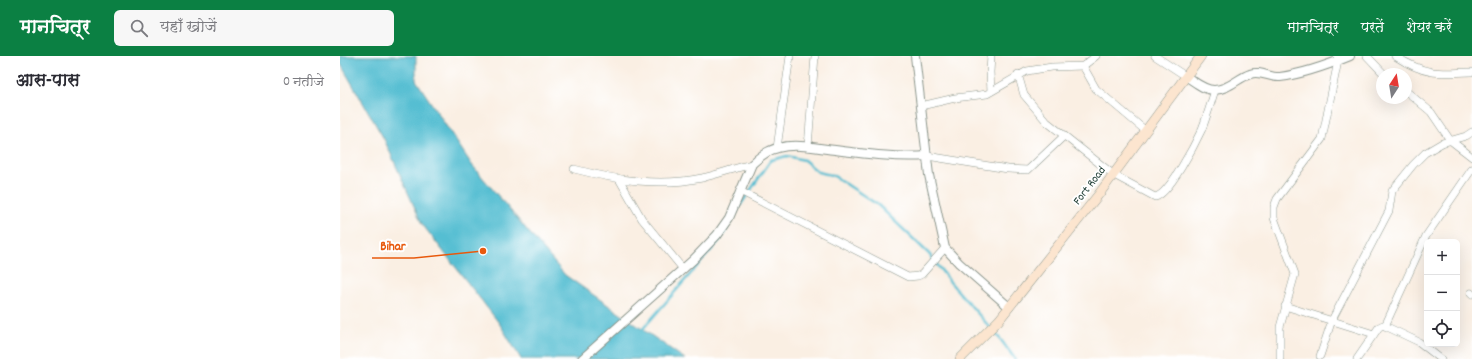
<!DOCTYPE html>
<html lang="hi">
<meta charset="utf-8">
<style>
:root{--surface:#fff;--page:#f7f7f7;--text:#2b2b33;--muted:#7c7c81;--line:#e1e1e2;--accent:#0b8043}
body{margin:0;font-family:Dekko,"Playpen Sans Deva",sans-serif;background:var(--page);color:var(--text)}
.controls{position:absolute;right:12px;bottom:12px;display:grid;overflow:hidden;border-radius:6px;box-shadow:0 4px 16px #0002}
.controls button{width:36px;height:36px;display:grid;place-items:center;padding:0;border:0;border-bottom:1px solid var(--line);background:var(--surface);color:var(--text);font:20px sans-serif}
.compass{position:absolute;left:1036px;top:12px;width:36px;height:36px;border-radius:50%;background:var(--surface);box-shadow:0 4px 16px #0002;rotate:12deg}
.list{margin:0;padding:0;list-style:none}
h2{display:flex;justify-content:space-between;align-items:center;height:52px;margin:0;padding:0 16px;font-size:17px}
h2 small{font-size:13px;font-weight:400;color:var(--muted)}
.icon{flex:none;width:22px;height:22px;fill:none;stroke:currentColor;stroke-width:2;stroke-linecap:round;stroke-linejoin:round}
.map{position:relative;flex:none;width:1132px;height:303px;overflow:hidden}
header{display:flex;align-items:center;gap:24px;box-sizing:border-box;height:56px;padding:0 20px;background:var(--accent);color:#fff}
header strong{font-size:19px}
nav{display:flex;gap:22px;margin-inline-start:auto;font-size:14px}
.search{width:280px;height:36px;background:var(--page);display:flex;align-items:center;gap:10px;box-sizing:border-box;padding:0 14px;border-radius:6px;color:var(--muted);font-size:15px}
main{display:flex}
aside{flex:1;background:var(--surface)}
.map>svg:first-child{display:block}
.water{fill:#55bed2;stroke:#3a7e83}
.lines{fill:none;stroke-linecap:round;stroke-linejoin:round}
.stream{stroke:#55bed2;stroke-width:2.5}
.minor-casing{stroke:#8c968c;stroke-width:8}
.tertiary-casing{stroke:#8c968c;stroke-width:10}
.secondary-casing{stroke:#8c968c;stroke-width:10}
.minor{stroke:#fff;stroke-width:7}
.tertiary{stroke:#fff;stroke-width:8}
.secondary{stroke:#fce5cf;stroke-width:9}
.labels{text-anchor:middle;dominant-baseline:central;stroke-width:4;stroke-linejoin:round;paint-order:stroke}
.street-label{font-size:12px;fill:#1f3d34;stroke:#fff}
.leader{fill:none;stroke:#e8590c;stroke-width:1.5}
.callout-dot{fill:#e8590c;stroke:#fff;stroke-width:1.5}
.callout-label{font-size:13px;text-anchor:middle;font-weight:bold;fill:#e8590c;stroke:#fff;stroke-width:4;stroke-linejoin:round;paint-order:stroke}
</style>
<header>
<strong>मानचित्र</strong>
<div class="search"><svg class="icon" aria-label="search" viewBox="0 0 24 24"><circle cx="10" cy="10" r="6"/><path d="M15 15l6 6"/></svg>यहाँ खोजें</div>
<nav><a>मानचित्र</a><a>परतें</a><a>शेयर करें</a></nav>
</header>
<main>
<aside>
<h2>आस-पास<small>0 नतीजे</small></h2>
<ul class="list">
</ul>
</aside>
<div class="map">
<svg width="1132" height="303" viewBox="0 0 1132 303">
<rect width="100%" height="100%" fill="#fff"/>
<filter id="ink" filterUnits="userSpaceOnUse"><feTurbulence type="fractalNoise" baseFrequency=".025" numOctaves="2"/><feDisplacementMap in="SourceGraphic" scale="8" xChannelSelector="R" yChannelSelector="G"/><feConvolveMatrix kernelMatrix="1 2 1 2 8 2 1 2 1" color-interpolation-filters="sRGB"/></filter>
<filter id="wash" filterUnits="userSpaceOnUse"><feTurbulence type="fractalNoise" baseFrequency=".012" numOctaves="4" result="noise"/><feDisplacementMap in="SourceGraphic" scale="16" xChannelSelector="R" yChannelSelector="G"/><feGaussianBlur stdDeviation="0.9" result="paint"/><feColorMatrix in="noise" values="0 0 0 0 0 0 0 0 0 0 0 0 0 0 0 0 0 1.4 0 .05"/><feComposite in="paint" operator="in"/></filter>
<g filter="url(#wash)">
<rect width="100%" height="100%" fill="#faefe3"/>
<!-- water -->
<polygon class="water" points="0,0 76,0 76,24 132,109 225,219 345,303 181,303 159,267 82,168 44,83 0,7"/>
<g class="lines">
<!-- stream -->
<g class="stream">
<polyline points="395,157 431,104 447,100 464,104 478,116 494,120 538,149 589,198 610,226 661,284 675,303"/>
<polyline points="301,275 379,185 387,172"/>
</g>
</g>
</g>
<g filter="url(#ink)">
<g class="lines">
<!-- minor casing -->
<g class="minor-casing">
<g id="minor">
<polyline points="815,0 847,21"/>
<polyline points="1027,0 1044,18"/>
<path d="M1055,0C1085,19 1097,18 1132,16"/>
<polyline points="743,10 756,33 806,75"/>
<path d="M678,18L684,39L707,66L774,119L815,141C829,139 856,86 862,73C867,60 871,47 875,34"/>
<polyline points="651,35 650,16 651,0"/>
<polyline points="1066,35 1091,56 1110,84 1132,101"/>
<polyline points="581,50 615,42 647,38 687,15 712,11 743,10 756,0"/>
<polyline points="468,91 475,0"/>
<polyline points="437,92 450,0"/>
<polyline points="587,100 668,113 688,114 724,80"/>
<path d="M234,113C276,124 319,131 362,122C379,118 395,112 412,108"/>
<polyline points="279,123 302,163 343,213"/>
<polyline points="400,135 568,221 578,220 582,218 605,192"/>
<polyline points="1131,237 1132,238"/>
<polyline points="945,250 1034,278"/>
<polyline points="1045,270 1086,180 1132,113"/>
<polyline points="980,300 992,264 1049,155 1052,135 1056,130 1073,109 1085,97 1102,87 1126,80 1132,76"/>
<polyline points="940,303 940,271 955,218 934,162 934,151 937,143 982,83 998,5 997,0"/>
<polyline points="1017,303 1039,271 1043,269 1079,286 1101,303"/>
</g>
</g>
<!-- tertiary casing -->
<g class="tertiary-casing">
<g id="tertiary">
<polyline points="575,0 589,119 605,192 619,207 669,251"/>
<path d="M847,21C855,26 864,34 874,34C888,34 898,22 910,18C920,14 930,22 940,21C963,18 988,9 1010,0"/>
<path d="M242,303L353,204L377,179L389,162L412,108C419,101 428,94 438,92C456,87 477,92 495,94C526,98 556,102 587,100"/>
</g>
</g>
<!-- secondary casing -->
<g class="secondary-casing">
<polyline id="secondary" points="620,303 659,264 759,138 861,0"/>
</g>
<!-- minor -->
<use href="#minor" class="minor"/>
<!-- tertiary -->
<use href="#tertiary" class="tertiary"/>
<!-- secondary -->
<use href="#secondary" class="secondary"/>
</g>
</g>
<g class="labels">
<!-- street labels -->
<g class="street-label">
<text transform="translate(750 130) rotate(-52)">Fort Road</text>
</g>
</g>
<!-- callouts -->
<path class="leader" d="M143 195L74 202H32"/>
<circle class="callout-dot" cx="143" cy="195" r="4"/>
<g class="callout-label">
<text x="53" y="194">Bihar</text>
</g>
</svg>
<div class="controls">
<button>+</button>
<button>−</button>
<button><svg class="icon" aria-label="locate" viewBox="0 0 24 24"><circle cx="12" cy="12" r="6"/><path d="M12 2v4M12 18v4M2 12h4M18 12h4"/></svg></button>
</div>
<svg class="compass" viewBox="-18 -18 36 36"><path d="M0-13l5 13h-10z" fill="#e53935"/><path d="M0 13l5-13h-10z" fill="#7c7c81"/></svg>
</div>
</main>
